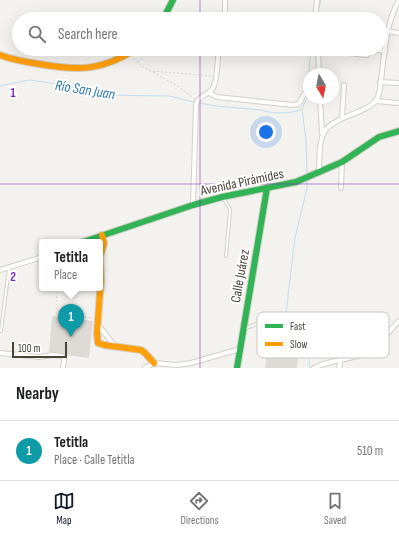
<!DOCTYPE html>
<meta charset="utf-8">
<style>
:root{--surface:#fff;--page:#f2f2f2;--text:#202124;--muted:#757577;--line:#e0e0e0;--accent:#111827}
body{margin:0;font-family:"Sofia Sans Condensed",sans-serif;background:var(--page);color:var(--text)}
.compass{position:absolute;left:303px;top:68px;width:36px;height:36px;border-radius:50%;background:var(--surface);box-shadow:0 4px 16px #0002;rotate:170deg}
.scale{position:absolute;left:12px;bottom:10px;width:55px;box-sizing:border-box;padding-left:4px;border:2px solid #4b4439;border-top:0;font-size:11px;line-height:14px;white-space:nowrap;color:#4b4439;-webkit-text-stroke:3px #fff;paint-order:stroke}
.you{position:absolute;left:266px;top:132px;width:14px;height:14px;margin:-10px;border:3px solid #fff;border-radius:50%;background:#1a73e8;box-shadow:0 0 0 6px #1a73e833}
.badge{display:grid;place-items:center;width:26px;height:26px;border-radius:50%;background:var(--accent);color:#fff;font-size:13px;font-weight:700}
.pin{position:absolute;translate:-50% -33px;filter:drop-shadow(0 1px 2px #0008)}
.pin::after{content:'';position:absolute;top:21px;width:14px;height:12px;background:inherit;clip-path:polygon(0 0,100% 0,50% 100%)}
.popup{position:absolute;left:39px;top:239px;width:64px;height:52px;box-sizing:border-box;display:grid;place-content:center;border-radius:4px;background:var(--surface);filter:drop-shadow(0 1px 3px #0005);font-size:13px;white-space:nowrap;color:var(--muted)}
.popup b{font-size:15px;color:var(--text)}
.popup::after{content:'';position:absolute;left:50%;top:100%;margin-left:-8px;border:8px solid transparent;border-top-color:var(--surface)}
.list{margin:0;padding:0;list-style:none}
h2{display:flex;justify-content:space-between;align-items:center;height:52px;margin:0;padding:0 16px;font-size:17px}
h2 small{font-size:13px;font-weight:400;color:var(--muted)}
.list li{display:grid;grid-template-columns:26px 1fr auto;gap:12px;align-items:center;box-sizing:border-box;height:60px;padding:0 16px;border-top:1px solid var(--line)}
.list b{display:block;font-size:15px;white-space:nowrap}
.list p{margin:0;font-size:13px;white-space:nowrap;color:var(--muted)}
.list em{font-size:13px;font-style:normal;color:var(--muted)}
.icon{flex:none;width:22px;height:22px;fill:none;stroke:currentColor;stroke-width:2;stroke-linecap:round;stroke-linejoin:round}
.map{position:relative;flex:none;width:399px;height:368px;overflow:hidden}
.search{position:absolute;background:var(--surface);box-shadow:0 4px 16px #0002;left:12px;right:12px;top:12px;height:44px;display:flex;align-items:center;gap:10px;box-sizing:border-box;padding:0 14px;border-radius:22px;color:var(--muted);font-size:15px}
.sheet{height:112px;background:var(--surface)}
nav{display:flex;justify-content:space-around;align-items:center;box-sizing:border-box;height:56px;border-top:1px solid var(--line);background:var(--surface);font-size:11px;color:var(--muted)}
nav a{display:grid;justify-items:center;gap:2px}
nav .on{color:var(--accent)}
.map>svg:first-child{display:block}
.lines{fill:none;stroke-linecap:round;stroke-linejoin:round}
.stream{stroke:#c0ddf1;stroke-width:1}
.building{fill:#dedbd6}
.lane-casing{stroke:#d2d0cb;stroke-width:4}
.street-casing{stroke:#d2d0cb;stroke-width:6}
.fast-casing{stroke:#d3cfc5;stroke-width:8}
.slow-casing{stroke:#d3cfc5;stroke-width:8}
.path{stroke:#d3d2cc;stroke-width:1;stroke-dasharray:2 2;stroke-linecap:butt}
.lane{stroke:#fdfdfc;stroke-width:2}
.street{stroke:#fdfdfc;stroke-width:4}
.fast{stroke:#30b455;stroke-width:6}
.slow{stroke:#ff9f0a;stroke-width:6}
.grid{fill:none;stroke:#7b2cbf;stroke-width:1;stroke-opacity:0.55}
.labels{text-anchor:middle;dominant-baseline:central;stroke-width:4;stroke-linejoin:round;paint-order:stroke}
.street-label{font-size:14px;fill:#4b4439;stroke:#fff}
.water-label{font-size:15px;font-style:italic;fill:#2e7ab2;stroke:#fff}
.key{fill:#fff;stroke:#c9c7c4;stroke-width:1}
.key-label{font-size:11px;fill:#4b4439}
.grid-label{font-size:13px;text-anchor:middle;font-weight:bold;fill:#7b2cbf;stroke:#fff;stroke-width:4;stroke-linejoin:round;paint-order:stroke}
</style>
<div class="map">
<svg width="399" height="368" viewBox="0 0 399 368">
<rect width="100%" height="100%" fill="#f4f2ee"/>
<g class="lines">
<!-- stream -->
<g class="stream">
<polyline points="317,15 321,0"/>
<polyline points="309,74 309,69 311,49"/>
<polyline points="0,86 29,80 57,84 100,95 169,96 194,102"/>
<path d="M199,103L216,106L261,110C271,114 293,114 302,109L308,95"/>
<polyline points="302,109 306,140 307,173"/>
<polyline points="307,180 307,188 295,238 285,321 292,337 307,346 310,368"/>
</g>
</g>
<!-- building -->
<g class="building">
<polygon points="52,316 93,321 89,358 66,355 62,353 49,352"/>
<polygon points="268,342 297,347 299,349 297,368 265,368"/>
</g>
<g class="lines">
<!-- lane casing -->
<g class="lane-casing">
<g id="lane">
<polyline points="223,198 229,207 230,210 226,256"/>
<polyline points="246,328 265,321"/>
<polyline points="1,331 9,268"/>
</g>
</g>
<!-- street casing -->
<g class="street-casing">
<g id="street">
<polyline points="225,19 225,0"/>
<polyline points="315,19 317,0"/>
<polyline points="380,30 399,33"/>
<polyline points="318,49 319,74"/>
<polyline points="318,50 367,55 372,49 385,51"/>
<polyline points="380,82 399,83"/>
<polyline points="209,93 217,97 293,105 299,104 304,94 309,93"/>
<polyline points="320,98 322,133"/>
<polyline points="375,101 399,103"/>
<polyline points="342,117 344,85"/>
<path d="M319,171C320,127 321,127 360,111C366,108 372,106 376,101C381,93 381,80 382,71C385,46 387,22 399,0"/>
<polyline points="341,188 342,162"/>
<path d="M193,205L196,105C198,95 208,96 213,88C218,79 217,60 219,49"/>
<polyline points="0,270 42,257"/>
<polyline points="361,320 389,331"/>
<polyline points="98,325 115,346"/>
<polyline points="369,330 384,337"/>
<polyline points="0,353 39,357 53,355 62,356 64,359 63,368"/>
<polyline points="145,368 154,363 177,365 191,363 240,349"/>
<path d="M314,368C330,359 356,360 370,350C380,344 390,330 399,321"/>
<polyline points="339,368 341,359"/>
</g>
</g>
<!-- fast casing -->
<g class="fast-casing">
<g id="fast">
<polyline points="163,19 173,0"/>
<polyline points="83,242 193,205 222,197 296,182 342,162 379,137 399,131"/>
<polyline points="237,368 267,188"/>
</g>
</g>
<!-- slow casing -->
<g class="slow-casing">
<g id="slow">
<path d="M0,55C13,60 26,62 39,64C78,71 102,71 136,49"/>
<polyline points="102,235 104,243 100,257 101,279 97,333 98,343 104,345 141,350 145,353 154,363"/>
</g>
</g>
<!-- path -->
<g class="path">
<polyline points="174,19 178,13"/>
<polyline points="133,59 143,67 151,71 213,76"/>
<polyline points="138,62 150,49"/>
<polyline points="153,72 181,88 195,100"/>
<polyline points="57,288 56,308 60,314 93,318"/>
</g>
<!-- lane -->
<use href="#lane" class="lane"/>
<!-- street -->
<use href="#street" class="street"/>
<!-- fast -->
<use href="#fast" class="fast"/>
<!-- slow -->
<use href="#slow" class="slow"/>
</g>
<!-- grid -->
<path class="grid" d="M200,0V19M200,49V368M0,184H399"/>
<g class="labels">
<!-- street labels -->
<g class="street-label">
<text transform="translate(242 182) rotate(-12)">Avenida Pirámides</text>
<text transform="translate(240 276) rotate(-80)">Calle Juárez</text>
</g>
<!-- water labels -->
<g class="water-label">
<text transform="translate(85 90) rotate(9)">Río San Juan</text>
</g>
</g>
<!-- legend -->
<rect x="257" y="312" width="132" height="46" rx="6" class="key"/>
<rect x="265" y="324" width="18" height="4" fill="#30b455"/>
<rect x="265" y="342" width="18" height="4" fill="#ff9f0a"/>
<g class="key-label">
<text x="290" y="330">Fast</text>
<text x="290" y="348">Slow</text>
</g>
<g class="grid-label">
<text x="13" y="97">1</text>
<text x="13" y="281">2</text>
</g>
</svg>
<svg class="compass" viewBox="-18 -18 36 36"><path d="M0-13l5 13h-10z" fill="#e53935"/><path d="M0 13l5-13h-10z" fill="#757577"/></svg>
<div class="scale">100 m</div>
<div class="you"></div>
<div class="pin badge" style="left:71px;top:337px;background:#0f9aa8">1</div>
<div class="popup"><b>Tetitla</b>Place</div>
<div class="search"><svg class="icon" aria-label="search" viewBox="0 0 24 24"><circle cx="10" cy="10" r="6"/><path d="M15 15l6 6"/></svg>Search here</div>
</div>
<section class="sheet">
<h2>Nearby<small></small></h2>
<ul class="list">
<li><span class="badge" style="background:#0f9aa8">1</span><div><b>Tetitla</b><p>Place · Calle Tetitla</p></div><em>510 m</em></li>
</ul>
</section>
<nav>
<a class="on"><svg class="icon" aria-label="map" viewBox="0 0 24 24"><path d="M3 6l6-2 6 2 6-2v14l-6 2-6-2-6 2zM9 4v14M15 6v14"/></svg>Map</a>
<a><svg class="icon" aria-label="directions" viewBox="0 0 24 24"><path d="M12 3l9 9-9 9-9-9zM9 14v-3h6M13 9l2 2-2 2"/></svg>Directions</a>
<a><svg class="icon" aria-label="saved" viewBox="0 0 24 24"><path d="M7 4h10v16l-5-4-5 4z"/></svg>Saved</a>
</nav>
